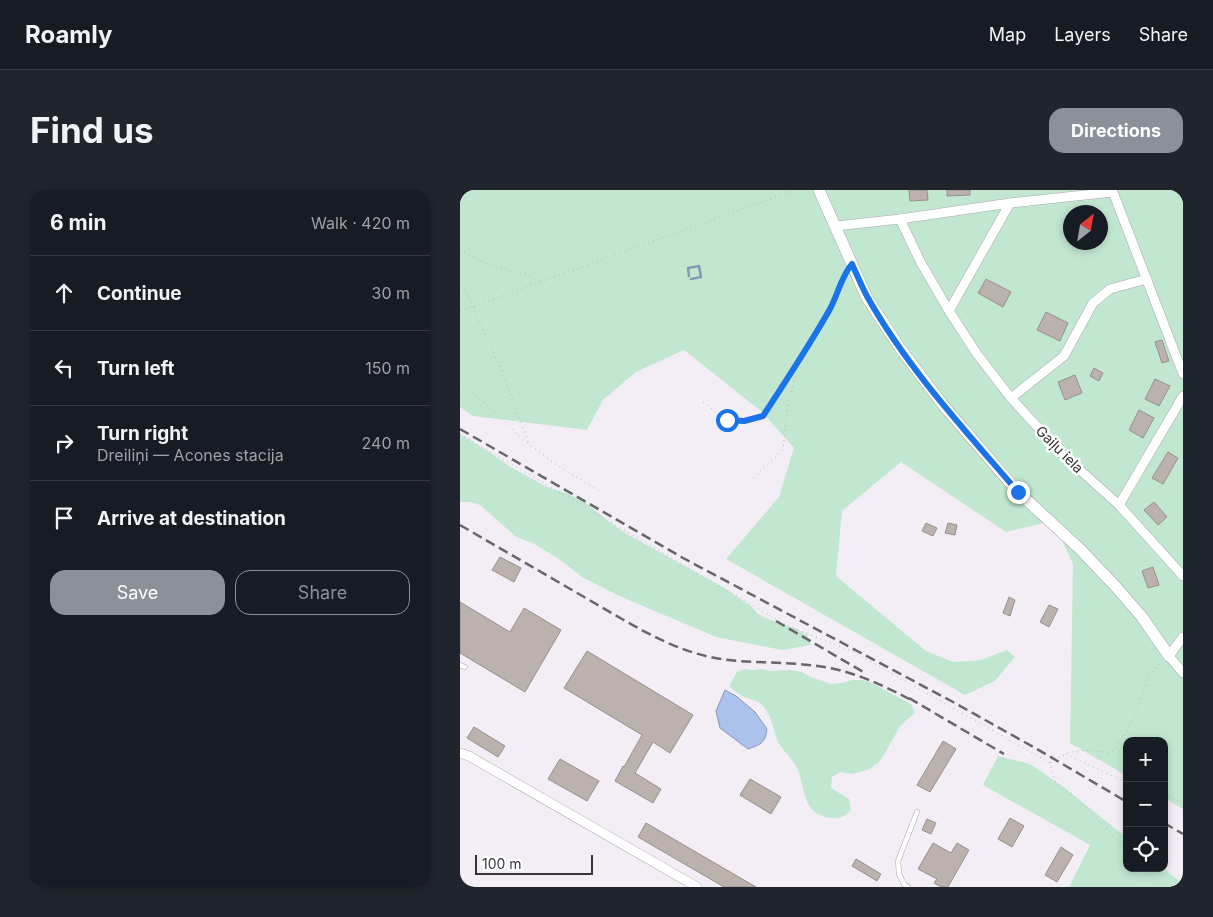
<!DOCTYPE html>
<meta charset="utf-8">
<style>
:root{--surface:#171b24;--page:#20242c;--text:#f1f3f6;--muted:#9ea1a6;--line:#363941;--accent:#8c9099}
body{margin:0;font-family:Inter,sans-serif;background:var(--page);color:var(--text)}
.controls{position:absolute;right:15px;bottom:15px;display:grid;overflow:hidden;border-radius:10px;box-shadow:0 2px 8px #0003}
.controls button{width:45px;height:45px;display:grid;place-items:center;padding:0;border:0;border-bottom:1px solid var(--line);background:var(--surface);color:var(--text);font:25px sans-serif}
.compass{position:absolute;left:603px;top:15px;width:45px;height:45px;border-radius:50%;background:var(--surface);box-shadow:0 2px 8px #0003;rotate:31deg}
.scale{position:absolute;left:15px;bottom:12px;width:118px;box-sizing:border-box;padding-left:5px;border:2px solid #363437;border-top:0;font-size:14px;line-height:18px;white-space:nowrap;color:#363437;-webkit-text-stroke:4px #fff;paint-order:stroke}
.stop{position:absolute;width:15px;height:15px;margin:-11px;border:4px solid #1a73e8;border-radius:50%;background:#fff}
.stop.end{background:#1a73e8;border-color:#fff;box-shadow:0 1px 5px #0008}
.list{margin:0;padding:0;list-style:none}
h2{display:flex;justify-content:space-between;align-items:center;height:65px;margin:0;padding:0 20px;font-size:21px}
h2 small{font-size:16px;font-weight:400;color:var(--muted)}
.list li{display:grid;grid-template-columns:32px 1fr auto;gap:15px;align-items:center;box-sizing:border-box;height:75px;padding:0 20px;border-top:1px solid var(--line)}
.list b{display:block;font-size:19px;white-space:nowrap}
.list p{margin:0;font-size:16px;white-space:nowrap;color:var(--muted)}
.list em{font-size:16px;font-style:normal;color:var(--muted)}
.actions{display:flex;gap:10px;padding:15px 20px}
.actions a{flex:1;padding:11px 0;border:1px solid var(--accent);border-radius:15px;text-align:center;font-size:18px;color:var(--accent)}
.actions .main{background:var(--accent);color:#fff}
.icon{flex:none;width:28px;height:28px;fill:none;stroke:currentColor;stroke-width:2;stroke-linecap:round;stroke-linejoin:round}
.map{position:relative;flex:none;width:723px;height:697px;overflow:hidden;border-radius:15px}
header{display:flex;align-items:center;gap:30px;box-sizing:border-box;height:70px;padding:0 25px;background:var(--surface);border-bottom:1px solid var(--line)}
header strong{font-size:24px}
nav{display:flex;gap:28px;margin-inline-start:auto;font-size:18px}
.intro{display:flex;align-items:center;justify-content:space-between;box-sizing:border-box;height:120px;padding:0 30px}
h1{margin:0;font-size:35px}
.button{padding:12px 22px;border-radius:15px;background:var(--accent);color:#fff;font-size:18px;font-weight:700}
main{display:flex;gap:30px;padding:0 30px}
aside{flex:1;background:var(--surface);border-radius:15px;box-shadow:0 2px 8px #0003}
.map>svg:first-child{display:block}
.green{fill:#c2e7d1;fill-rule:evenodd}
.water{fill:#aac2ec;stroke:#8797b6}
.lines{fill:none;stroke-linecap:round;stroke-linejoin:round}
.stream{stroke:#8797b6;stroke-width:2.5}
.building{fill:#bbb2ad;stroke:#98908c}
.lane-casing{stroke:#aaa6ae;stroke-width:5.5}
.street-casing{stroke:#aaa6ae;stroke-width:10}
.secondary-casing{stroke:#aaa6ae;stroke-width:12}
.path{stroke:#b7b3ba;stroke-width:1;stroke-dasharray:1 4;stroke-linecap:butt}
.lane{stroke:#fff;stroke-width:4.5}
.street{stroke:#fff;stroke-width:9}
.secondary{stroke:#fff;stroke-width:11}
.rail{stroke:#69666b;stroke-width:2.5;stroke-dasharray:10 5;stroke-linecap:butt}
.route{stroke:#1a73e8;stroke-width:6}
.labels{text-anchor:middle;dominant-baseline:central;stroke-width:5;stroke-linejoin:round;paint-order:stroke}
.street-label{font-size:14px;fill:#363437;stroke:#fff}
</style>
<header>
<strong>Roamly</strong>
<nav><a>Map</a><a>Layers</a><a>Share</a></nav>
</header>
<div class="intro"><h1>Find us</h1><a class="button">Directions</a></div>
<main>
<aside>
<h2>6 min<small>Walk · 420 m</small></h2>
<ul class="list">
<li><svg class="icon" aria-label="ahead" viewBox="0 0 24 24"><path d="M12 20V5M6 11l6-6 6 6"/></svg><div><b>Continue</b></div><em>30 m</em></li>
<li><svg class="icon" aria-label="left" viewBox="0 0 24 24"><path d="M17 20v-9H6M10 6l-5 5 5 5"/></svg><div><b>Turn left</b></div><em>150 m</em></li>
<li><svg class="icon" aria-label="right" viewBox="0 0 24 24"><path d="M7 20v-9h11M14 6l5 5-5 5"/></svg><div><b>Turn right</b><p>Dreiliņi — Acones stacija</p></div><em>240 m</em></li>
<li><svg class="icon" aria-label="arrive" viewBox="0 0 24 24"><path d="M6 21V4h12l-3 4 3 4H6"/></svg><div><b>Arrive at destination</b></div></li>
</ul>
<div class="actions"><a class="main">Save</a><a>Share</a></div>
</aside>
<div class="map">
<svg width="723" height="697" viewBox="0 0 723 697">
<rect width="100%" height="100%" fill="#f3eef6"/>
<!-- green -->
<g class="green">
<path d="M0,0H723V619L704,608V551H667V586L610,553L613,374L593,331L546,342L441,272L382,321L376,386L466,461L493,472L521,470L547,460L555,467L535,491L505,505L266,369L319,307L334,258L302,222L224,160L176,182L143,210L127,240L13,226L0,217ZM610,22H640V52H610Z"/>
<path d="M0,244L31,263L49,276L87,297L108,304L126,313L151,333L169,345L264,398L291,416L298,424L308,429L337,439L347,445L351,455C341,456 332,459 322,460L256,447L157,405L122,387L99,369L74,354L55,346L20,315L11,312H0Z"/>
<path d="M285,479L293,480L302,479L311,481L332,480L342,482L351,487L371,494L382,493L392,490H403L412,493L451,514L455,523L440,536L424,565L418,573L410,579L400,582L391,584L381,582L372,587L371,598L389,609L391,620C385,626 380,629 371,628C342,625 346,599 337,578C332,568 322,560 317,550C313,539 312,527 304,517C299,510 292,510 284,507C278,504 273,500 269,496L277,482Z"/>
<polygon points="538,566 570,574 605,598 667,648 667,678 703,678 723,694 723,697 609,697 630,655 523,595"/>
</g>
<!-- water -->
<path class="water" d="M265,500L276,506L295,522L307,539C305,553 302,554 288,559L260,538L256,521Z"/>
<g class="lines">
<!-- stream -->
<polyline class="stream" points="229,86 228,78 239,76 241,87 231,89"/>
</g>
<!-- building -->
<g class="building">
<polygon points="449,0 467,0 468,10 450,11"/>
<polygon points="487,0 510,0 510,5 487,6"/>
<polygon points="526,89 551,102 543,117 518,103"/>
<polygon points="586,122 608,133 600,151 577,140"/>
<polygon points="702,150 709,171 702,173 695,152"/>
<polygon points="634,178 643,183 639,191 630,186"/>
<polygon points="615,185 622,203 605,210 598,192"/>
<polygon points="695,189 710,196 699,216 685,209"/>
<polygon points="679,220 694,228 683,248 669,240"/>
<polygon points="708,262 718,268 703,294 692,288"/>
<polygon points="694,312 707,327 698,335 684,320"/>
<polygon points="466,333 477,338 473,346 462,341"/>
<polygon points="488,333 497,335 495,345 485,343"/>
<polygon points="40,367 61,378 54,392 32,380"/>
<polygon points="693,377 699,395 688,398 682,381"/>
<polygon points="549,407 555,410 550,426 543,423"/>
<polygon points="0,412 50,442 64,418 101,440 65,502 0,463"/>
<polygon points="589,415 598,419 589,437 580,432"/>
<polygon points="127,461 233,525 210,563 193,552 175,583 201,599 193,613 155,591 163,576 164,577 182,545 104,498"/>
<polygon points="14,537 45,556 38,567 7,548"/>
<polygon points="483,551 496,559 470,602 457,595"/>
<polygon points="100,569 139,591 127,611 88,589"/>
<polygon points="290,589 321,607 311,624 280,605"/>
<polygon points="550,628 564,636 552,657 538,649"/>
<polygon points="467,629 476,633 471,644 462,640"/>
<polygon points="186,633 296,697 264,697 178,647"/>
<polygon points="473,653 491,663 497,653 509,660 488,697 481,697 474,693 477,689 458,679"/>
<polygon points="601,657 613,665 597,692 585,685"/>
<polygon points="396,669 421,684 417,691 392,676"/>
</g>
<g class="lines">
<!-- lane casing -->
<g class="lane-casing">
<g id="lane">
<polyline points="0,475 5,477"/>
<polyline points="448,697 444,694 439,684 438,671 457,622"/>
</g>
</g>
<!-- street casing -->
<g class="street-casing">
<g id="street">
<polyline points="376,36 440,29"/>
<polyline points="489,121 550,13"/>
<polyline points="723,184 653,2 550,13 440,29 461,73 489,121 517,164 551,208 601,263 659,315 723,386"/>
<polyline points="551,208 604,166 633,113 650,99 687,89"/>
<polyline points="659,315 723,206"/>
<polyline points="723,447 709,466 723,483"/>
<polyline points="0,563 9,566 237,697"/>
</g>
</g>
<!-- secondary casing -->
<g class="secondary-casing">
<polyline id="secondary" points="359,0 407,108 440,158 483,215 558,302 620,359 656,397 682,427 709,466"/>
</g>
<!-- path -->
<g class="path">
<polyline points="0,59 18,70 39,78 68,85 80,92"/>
<polyline points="0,96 5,100 9,108 41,179 69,254"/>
<polyline points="0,121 335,0"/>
<polyline points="0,193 42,228 60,247 94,273 139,301"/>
<polyline points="243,212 267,230 284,231 303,226 353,149 374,111 386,82"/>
<polyline points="0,244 328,436 394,462 590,573"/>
<polyline points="293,288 323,260 328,212 341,169"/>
<polyline points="606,564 648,584 667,592"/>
<polyline points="704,604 723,613"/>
<path d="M667,661L647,639L628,620L612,605L596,594L590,573C610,558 626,559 649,563L653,561L666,542L676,524L689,485L701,473"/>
<polyline points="682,678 695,691 699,697"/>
</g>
<!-- lane -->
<use href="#lane" class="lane"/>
<!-- street -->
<use href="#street" class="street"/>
<!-- secondary -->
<use href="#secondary" class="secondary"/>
<!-- rail -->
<g class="rail">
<polyline points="0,239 223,368 493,512 577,559 667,612"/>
<path d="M0,335L162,429C190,445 218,460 250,467C283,474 316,471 349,475C387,478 421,494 453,511"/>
<polyline points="316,431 405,483"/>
<polyline points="449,508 544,564"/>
<polyline points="704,633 723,644"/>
</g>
</g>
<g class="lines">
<!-- route -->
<path class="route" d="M267,230L284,231L303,226C326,191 349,156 370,119C378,104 381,87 392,74C397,85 402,97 408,108C448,179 505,240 558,302"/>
</g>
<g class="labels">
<!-- street labels -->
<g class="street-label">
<text transform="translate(600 259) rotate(45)">Gaiļu iela</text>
</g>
</g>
</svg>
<div class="controls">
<button>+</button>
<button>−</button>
<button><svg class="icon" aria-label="locate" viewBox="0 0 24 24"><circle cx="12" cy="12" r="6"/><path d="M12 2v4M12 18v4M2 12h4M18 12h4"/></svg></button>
</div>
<svg class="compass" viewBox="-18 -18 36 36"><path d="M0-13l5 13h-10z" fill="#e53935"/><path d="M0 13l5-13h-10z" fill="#9ea1a6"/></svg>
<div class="scale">100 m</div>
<div class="stop" style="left:267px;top:230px"></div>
<div class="stop end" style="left:558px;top:302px"></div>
</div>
</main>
